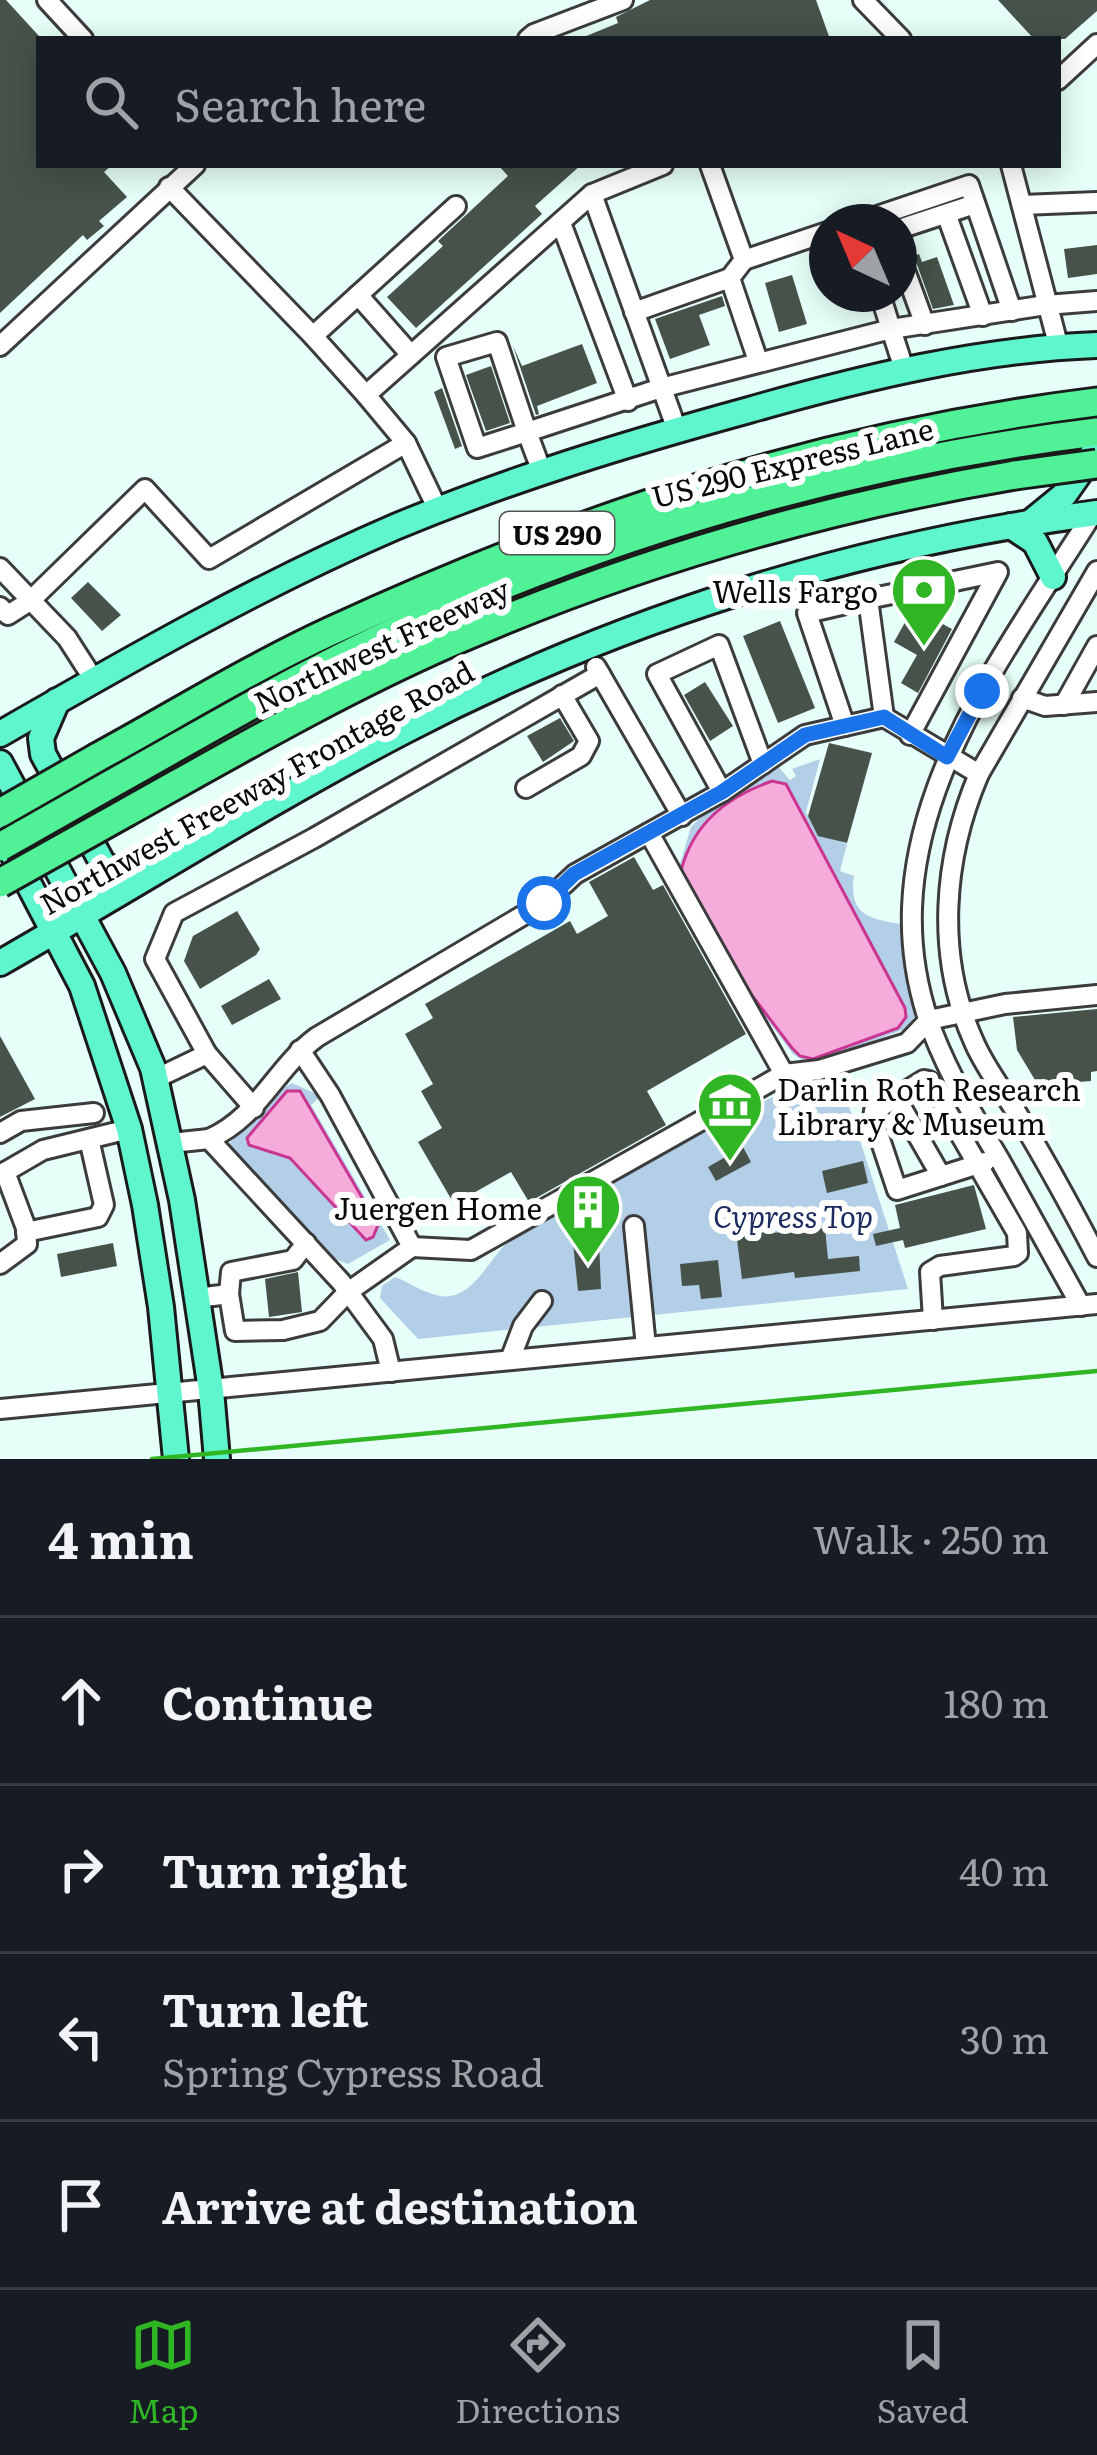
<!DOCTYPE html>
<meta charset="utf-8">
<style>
:root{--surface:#171b24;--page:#242831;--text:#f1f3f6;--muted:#9ea1a6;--line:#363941;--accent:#30b625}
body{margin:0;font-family:Literata,serif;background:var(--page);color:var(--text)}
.compass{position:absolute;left:809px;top:204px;width:108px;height:108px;border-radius:50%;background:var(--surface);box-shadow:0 6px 30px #0003;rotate:316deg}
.stop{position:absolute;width:36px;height:36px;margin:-27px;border:9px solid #1a73e8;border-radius:50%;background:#fff}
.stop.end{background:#1a73e8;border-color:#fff;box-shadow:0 3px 12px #0008}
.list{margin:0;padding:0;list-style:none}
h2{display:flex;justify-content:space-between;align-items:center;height:156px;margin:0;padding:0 48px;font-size:51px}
h2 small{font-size:39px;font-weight:400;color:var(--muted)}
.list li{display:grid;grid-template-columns:78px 1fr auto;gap:36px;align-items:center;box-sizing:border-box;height:168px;padding:0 48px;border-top:3px solid var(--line)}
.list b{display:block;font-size:45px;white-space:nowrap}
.list p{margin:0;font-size:39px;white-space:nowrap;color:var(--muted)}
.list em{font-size:39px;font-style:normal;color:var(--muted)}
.icon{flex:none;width:66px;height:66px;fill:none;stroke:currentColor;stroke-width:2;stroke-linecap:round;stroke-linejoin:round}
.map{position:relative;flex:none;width:1097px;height:1459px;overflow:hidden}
.search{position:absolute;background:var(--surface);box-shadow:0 6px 30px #0003;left:36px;right:36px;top:36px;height:132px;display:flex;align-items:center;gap:30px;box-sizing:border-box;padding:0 42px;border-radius:0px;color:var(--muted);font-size:45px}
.sheet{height:828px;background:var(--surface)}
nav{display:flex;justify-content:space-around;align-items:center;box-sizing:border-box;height:168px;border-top:3px solid var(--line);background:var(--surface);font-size:33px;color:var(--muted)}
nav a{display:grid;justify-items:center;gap:6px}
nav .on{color:var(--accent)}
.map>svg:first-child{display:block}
.green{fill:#b2cfe7}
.water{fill:#f5acdb;stroke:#ca3592;stroke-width:3}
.building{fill:#46524a}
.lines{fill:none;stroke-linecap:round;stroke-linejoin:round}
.minor-casing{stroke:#3c3c3c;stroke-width:24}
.major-casing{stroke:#1a1a1a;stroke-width:30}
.highway-casing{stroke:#1a1a1a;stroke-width:33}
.minor{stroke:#fff;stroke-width:18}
.major{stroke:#5ff6ce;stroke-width:24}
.highway{stroke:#51f297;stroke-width:27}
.rail{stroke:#30b625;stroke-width:4.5}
.highway-bridge-casing{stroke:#1a1a1a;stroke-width:33;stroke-linecap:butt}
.highway-bridge{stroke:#51f297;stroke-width:27}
.route{stroke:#1a73e8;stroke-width:15}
.labels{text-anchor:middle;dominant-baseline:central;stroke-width:12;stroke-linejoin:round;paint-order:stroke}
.shield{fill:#fff;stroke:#535353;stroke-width:3}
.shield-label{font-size:27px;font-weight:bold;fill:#090909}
.street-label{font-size:30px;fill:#090909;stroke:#fff}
.poi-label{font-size:30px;fill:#090909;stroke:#fff;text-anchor:end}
.park-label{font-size:30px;font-style:italic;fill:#1c2c5e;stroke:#fff}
</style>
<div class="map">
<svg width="1097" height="1459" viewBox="0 0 1097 1459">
<rect width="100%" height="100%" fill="#e6fff9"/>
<!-- green -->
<g class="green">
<path d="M820,759L806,812L819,835L847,844L840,871L854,876C848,915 870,919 900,924L915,1016L905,1029L817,1062H805L793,1054L736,977L678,871L691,827L698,820L775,763L790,780L796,776L792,769Z"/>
<path d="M292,1083L321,1096L311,1105L390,1240L348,1264L327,1256L238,1163L229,1147L231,1141C246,1128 281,1087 292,1083Z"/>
<path d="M791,1088L844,1091L908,1289L418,1339L380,1298L382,1286L395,1277C407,1281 417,1289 430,1293C470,1310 487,1259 511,1239L701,1132Z"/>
</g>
<!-- water -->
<g class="water">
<path d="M772,781L786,784L905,1008L906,1017L898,1028L813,1059L800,1056L792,1048L738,977L681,871C693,823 727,797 772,781Z"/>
<polygon points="287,1091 300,1091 378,1225 373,1237 366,1240 290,1158 249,1145 247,1138"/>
</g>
<!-- building -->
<g class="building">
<polygon points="0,0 6,0 39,36 39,165 112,165 104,172 127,197 99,221 104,226 87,240 83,235 0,313"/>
<polygon points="650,0 816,0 830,39 579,39 618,23 616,17"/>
<polygon points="998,0 1097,0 1097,11 1065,39 1034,39"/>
<polygon points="498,165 581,165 535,206 542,214 416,328 387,297 443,246 438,241 508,176"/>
<polygon points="1097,245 1097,274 1068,278 1064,249"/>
<polygon points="919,254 922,262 937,257 954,305 933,309 914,256"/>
<polygon points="792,275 807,324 779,332 765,283"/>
<polygon points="722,296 725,306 699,315 710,345 670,359 655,319"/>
<polygon points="582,344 597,383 537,406 539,414 536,415 513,346 522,366"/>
<polygon points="491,366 510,423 486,431 466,375"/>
<polygon points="442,388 462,446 455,449 434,392"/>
<polygon points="88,582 121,615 102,631 71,598"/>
<polygon points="913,608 952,629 918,693 901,683 917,655 894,642"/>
<polygon points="780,621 815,708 778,723 743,636"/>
<polygon points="705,682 733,726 710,741 684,695"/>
<polygon points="560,718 574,741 543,762 527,736"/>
<polygon points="829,743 872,753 847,843 818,836 808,816"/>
<polygon points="634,857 653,890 663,885 746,1034 647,1091 666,1125 529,1202 511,1172 454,1204 418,1142 442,1128 421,1091 433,1084 405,1034 433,1018 425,1004 570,921 577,934 608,916 589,882"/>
<polygon points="237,911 260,949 256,955 200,989 184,961 193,936"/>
<polygon points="269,979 281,999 232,1025 221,1006"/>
<polygon points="1097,1009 1097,1071 1091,1072 1091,1081 1038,1085 1017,1050 1013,1017"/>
<polygon points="0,1036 35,1099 0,1117"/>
<polygon points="743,1147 751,1162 716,1181 708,1167"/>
<polygon points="863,1161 868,1183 827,1193 822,1171"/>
<polygon points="974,1185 986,1229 905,1248 903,1240 876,1246 873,1234 900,1228 895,1205"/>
<polygon points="769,1212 772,1233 825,1228 828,1259 859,1256 860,1271 795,1278 794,1272 742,1279 734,1216"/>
<polygon points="599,1241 601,1289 578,1291 573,1243"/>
<polygon points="113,1243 117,1266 61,1277 57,1254"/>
<polygon points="718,1260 722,1297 701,1299 699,1285 682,1286 680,1264"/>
<polygon points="298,1272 302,1312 269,1317 265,1279"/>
</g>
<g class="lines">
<!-- minor casing -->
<g class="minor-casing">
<g id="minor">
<polyline points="47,0 83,39"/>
<polyline points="863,0 901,39"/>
<polyline points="528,39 534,34 623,0"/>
<polyline points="1058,80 1097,44"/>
<polyline points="1011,165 1059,348"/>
<polyline points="169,187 313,336"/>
<polyline points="592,194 677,430"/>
<polyline points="1022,205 1097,202"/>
<polyline points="947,216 983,316"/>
<polyline points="859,222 969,185 1012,311"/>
<polyline points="561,223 628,401"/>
<polyline points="899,229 975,204"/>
<polyline points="899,254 925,325"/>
<polyline points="744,260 827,232"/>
<polyline points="730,278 758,361"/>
<polyline points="880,294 891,329 1046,305 1097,301"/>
<polyline points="358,295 411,355"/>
<polyline points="634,312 730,278 744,260 710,165"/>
<polygon points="497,342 527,432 477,448 446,357"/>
<polyline points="0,346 195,165"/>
<polyline points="366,395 313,336 456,206"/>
<polyline points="406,443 366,395 592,194 663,165"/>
<polyline points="542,472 527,432 661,388 891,329 905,372"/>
<polyline points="0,568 67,638 94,680"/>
<path d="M1097,571L979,774C943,858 935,956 974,1042C986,1070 1006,1094 1021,1120C1048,1165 1073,1211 1097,1257"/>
<polyline points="0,607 8,615 30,601 145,489 209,559 406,443 438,510"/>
<polyline points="596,667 682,816"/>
<polyline points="1022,698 1045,706 1097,702"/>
<polyline points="1064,705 1097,646"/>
<polyline points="884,717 868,599 998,572 910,735"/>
<polyline points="845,726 807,613 850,603"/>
<polyline points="526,788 581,756 589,741 562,695"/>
<polyline points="722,792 657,674 719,645 763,764"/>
<polyline points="649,833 784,1074"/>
<polyline points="207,1054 254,1108"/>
<polyline points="155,1079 207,1054 155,959 174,913 314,838 600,674"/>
<polyline points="949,1096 941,1101 929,1081 924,1080 874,1111 873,1118 897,1190 985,1162"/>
<polyline points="896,1098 941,1176"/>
<polyline points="0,1133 21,1121 94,1113"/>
<path d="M209,1139C259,1117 275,1068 317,1037L544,903L575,874L722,792L805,735L884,717L979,774"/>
<polyline points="171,1143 209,1139 341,1282 383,1339 391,1372"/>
<polyline points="0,1175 43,1150 129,1129"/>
<polyline points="634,1226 646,1347"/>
<polyline points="26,1232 98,1217 104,1205 89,1139"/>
<polyline points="412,1247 471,1250 784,1074 819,1070 907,1043 929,1020 1005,1004 1097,995"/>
<polyline points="0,1264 27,1244 26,1228 5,1172"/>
<polyline points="229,1294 231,1272 293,1260 306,1243"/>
<polyline points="197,1298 229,1294 235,1331 283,1330 320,1321 348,1292 412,1247 330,1095 300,1050"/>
<path d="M1081,1306C1054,1258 1028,1210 1001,1162C976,1120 951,1079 933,1033C859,838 995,669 1093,513"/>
<polyline points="933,1320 930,1272 940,1266 1014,1256 1018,1253 1017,1233 941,1101"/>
<polyline points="510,1360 523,1326 542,1301"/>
<polyline points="0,1409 1097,1304"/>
</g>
</g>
<!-- major casing -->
<g class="major-casing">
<g id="major">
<polyline points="1031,522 1064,495 1097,448"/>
<polyline points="1011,526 1035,542 1053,577"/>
<polyline points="57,701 41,738 43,754 103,864 122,874 151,872"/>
<path d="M0,734C129,660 258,586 395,527C510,479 629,443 749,410C861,378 980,349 1097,345"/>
<polyline points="0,763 113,973 153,1068 182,1200 211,1390 217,1459"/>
<polyline points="0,829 82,986 129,1129 145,1205 161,1307 176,1459"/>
<path d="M0,963C135,886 266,803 404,731C620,618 855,545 1097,513"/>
</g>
</g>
<!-- highway casing -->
<g class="highway-casing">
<g id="highway">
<path d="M98,757C175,715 251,668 331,631C580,516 824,436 1097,402"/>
<path d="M111,784C212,728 311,668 416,622C633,525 862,461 1097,432"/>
<path d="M127,812C233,753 338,692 449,643C630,564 820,508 1015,475"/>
</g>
</g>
<!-- minor -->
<use href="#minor" class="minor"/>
<!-- major -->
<use href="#major" class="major"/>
<!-- highway -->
<use href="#highway" class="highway"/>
<!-- rail -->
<polyline class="rail" points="152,1459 1097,1371"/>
<!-- highway-bridge casing -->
<g class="highway-bridge-casing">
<g id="highway-bridge">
<polyline points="1015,475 1097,464"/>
<polyline points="0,813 98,757"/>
<polyline points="0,847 111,784"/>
<polyline points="0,883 127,812"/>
</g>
</g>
<!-- highway-bridge -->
<use href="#highway-bridge" class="highway-bridge"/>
</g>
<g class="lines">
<!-- route -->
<polyline class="route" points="544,903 574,874 722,792 805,735 884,717 947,757 982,691"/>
</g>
<!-- icons -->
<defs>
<g id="bank-pin" transform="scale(3.45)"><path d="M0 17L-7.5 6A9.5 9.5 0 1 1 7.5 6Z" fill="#30b625" stroke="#fff"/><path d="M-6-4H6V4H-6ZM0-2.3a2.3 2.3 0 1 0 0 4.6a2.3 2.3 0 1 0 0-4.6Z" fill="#fff"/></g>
<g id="museum-pin" transform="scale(3.45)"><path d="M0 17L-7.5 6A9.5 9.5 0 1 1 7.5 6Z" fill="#30b625" stroke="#fff"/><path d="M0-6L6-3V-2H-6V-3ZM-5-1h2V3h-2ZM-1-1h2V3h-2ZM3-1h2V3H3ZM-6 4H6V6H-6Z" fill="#fff"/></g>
<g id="building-pin" transform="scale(3.45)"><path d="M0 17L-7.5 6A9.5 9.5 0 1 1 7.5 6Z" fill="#30b625" stroke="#fff"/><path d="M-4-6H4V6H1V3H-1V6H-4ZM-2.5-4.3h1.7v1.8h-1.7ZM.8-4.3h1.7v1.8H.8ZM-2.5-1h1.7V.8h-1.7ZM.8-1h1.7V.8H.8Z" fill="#fff"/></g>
</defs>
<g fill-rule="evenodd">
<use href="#bank-pin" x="924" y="590"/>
<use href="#museum-pin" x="730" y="1105"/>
<use href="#building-pin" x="588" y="1207"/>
</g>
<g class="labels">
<!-- shield labels -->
<rect class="shield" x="500" y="512" width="114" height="42" rx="9"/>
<g class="shield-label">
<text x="557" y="533">US 290</text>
</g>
<!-- street labels -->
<g class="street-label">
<text transform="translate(792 461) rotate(-14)">US 290 Express Lane</text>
<text transform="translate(381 644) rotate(-25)">Northwest Freeway</text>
<text transform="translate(256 786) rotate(-29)">Northwest Freeway Frontage Road</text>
</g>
<!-- poi labels -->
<g class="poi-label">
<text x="878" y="590">Wells Fargo</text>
<text x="777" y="1088" text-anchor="start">Darlin Roth Research<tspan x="777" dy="34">Library &amp; Museum</tspan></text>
<text x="542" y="1207">Juergen Home</text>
</g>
<!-- park labels -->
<g class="park-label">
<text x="793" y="1215">Cypress Top</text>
</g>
</g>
</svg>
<svg class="compass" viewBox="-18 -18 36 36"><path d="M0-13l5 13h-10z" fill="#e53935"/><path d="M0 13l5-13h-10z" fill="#9ea1a6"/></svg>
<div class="stop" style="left:544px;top:903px"></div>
<div class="stop end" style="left:982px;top:691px"></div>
<div class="search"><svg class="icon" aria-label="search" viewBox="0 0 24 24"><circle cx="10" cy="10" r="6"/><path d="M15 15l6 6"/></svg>Search here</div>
</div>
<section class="sheet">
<h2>4 min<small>Walk · 250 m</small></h2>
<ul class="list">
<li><svg class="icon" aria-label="ahead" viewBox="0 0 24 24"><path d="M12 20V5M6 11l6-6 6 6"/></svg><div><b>Continue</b></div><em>180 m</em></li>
<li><svg class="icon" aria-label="right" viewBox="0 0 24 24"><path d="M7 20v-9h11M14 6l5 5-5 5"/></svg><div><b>Turn right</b></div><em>40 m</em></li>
<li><svg class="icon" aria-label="left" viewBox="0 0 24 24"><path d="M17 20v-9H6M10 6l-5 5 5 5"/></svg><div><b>Turn left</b><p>Spring Cypress Road</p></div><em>30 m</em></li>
<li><svg class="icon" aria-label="arrive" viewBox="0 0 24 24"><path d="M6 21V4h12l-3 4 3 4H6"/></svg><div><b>Arrive at destination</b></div></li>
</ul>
</section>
<nav>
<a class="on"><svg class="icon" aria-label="map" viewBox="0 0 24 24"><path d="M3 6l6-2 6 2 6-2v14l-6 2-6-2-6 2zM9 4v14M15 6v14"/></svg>Map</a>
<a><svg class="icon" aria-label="directions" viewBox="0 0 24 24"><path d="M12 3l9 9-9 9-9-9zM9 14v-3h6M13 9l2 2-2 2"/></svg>Directions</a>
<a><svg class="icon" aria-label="saved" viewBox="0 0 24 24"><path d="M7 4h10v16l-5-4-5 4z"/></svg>Saved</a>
</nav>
